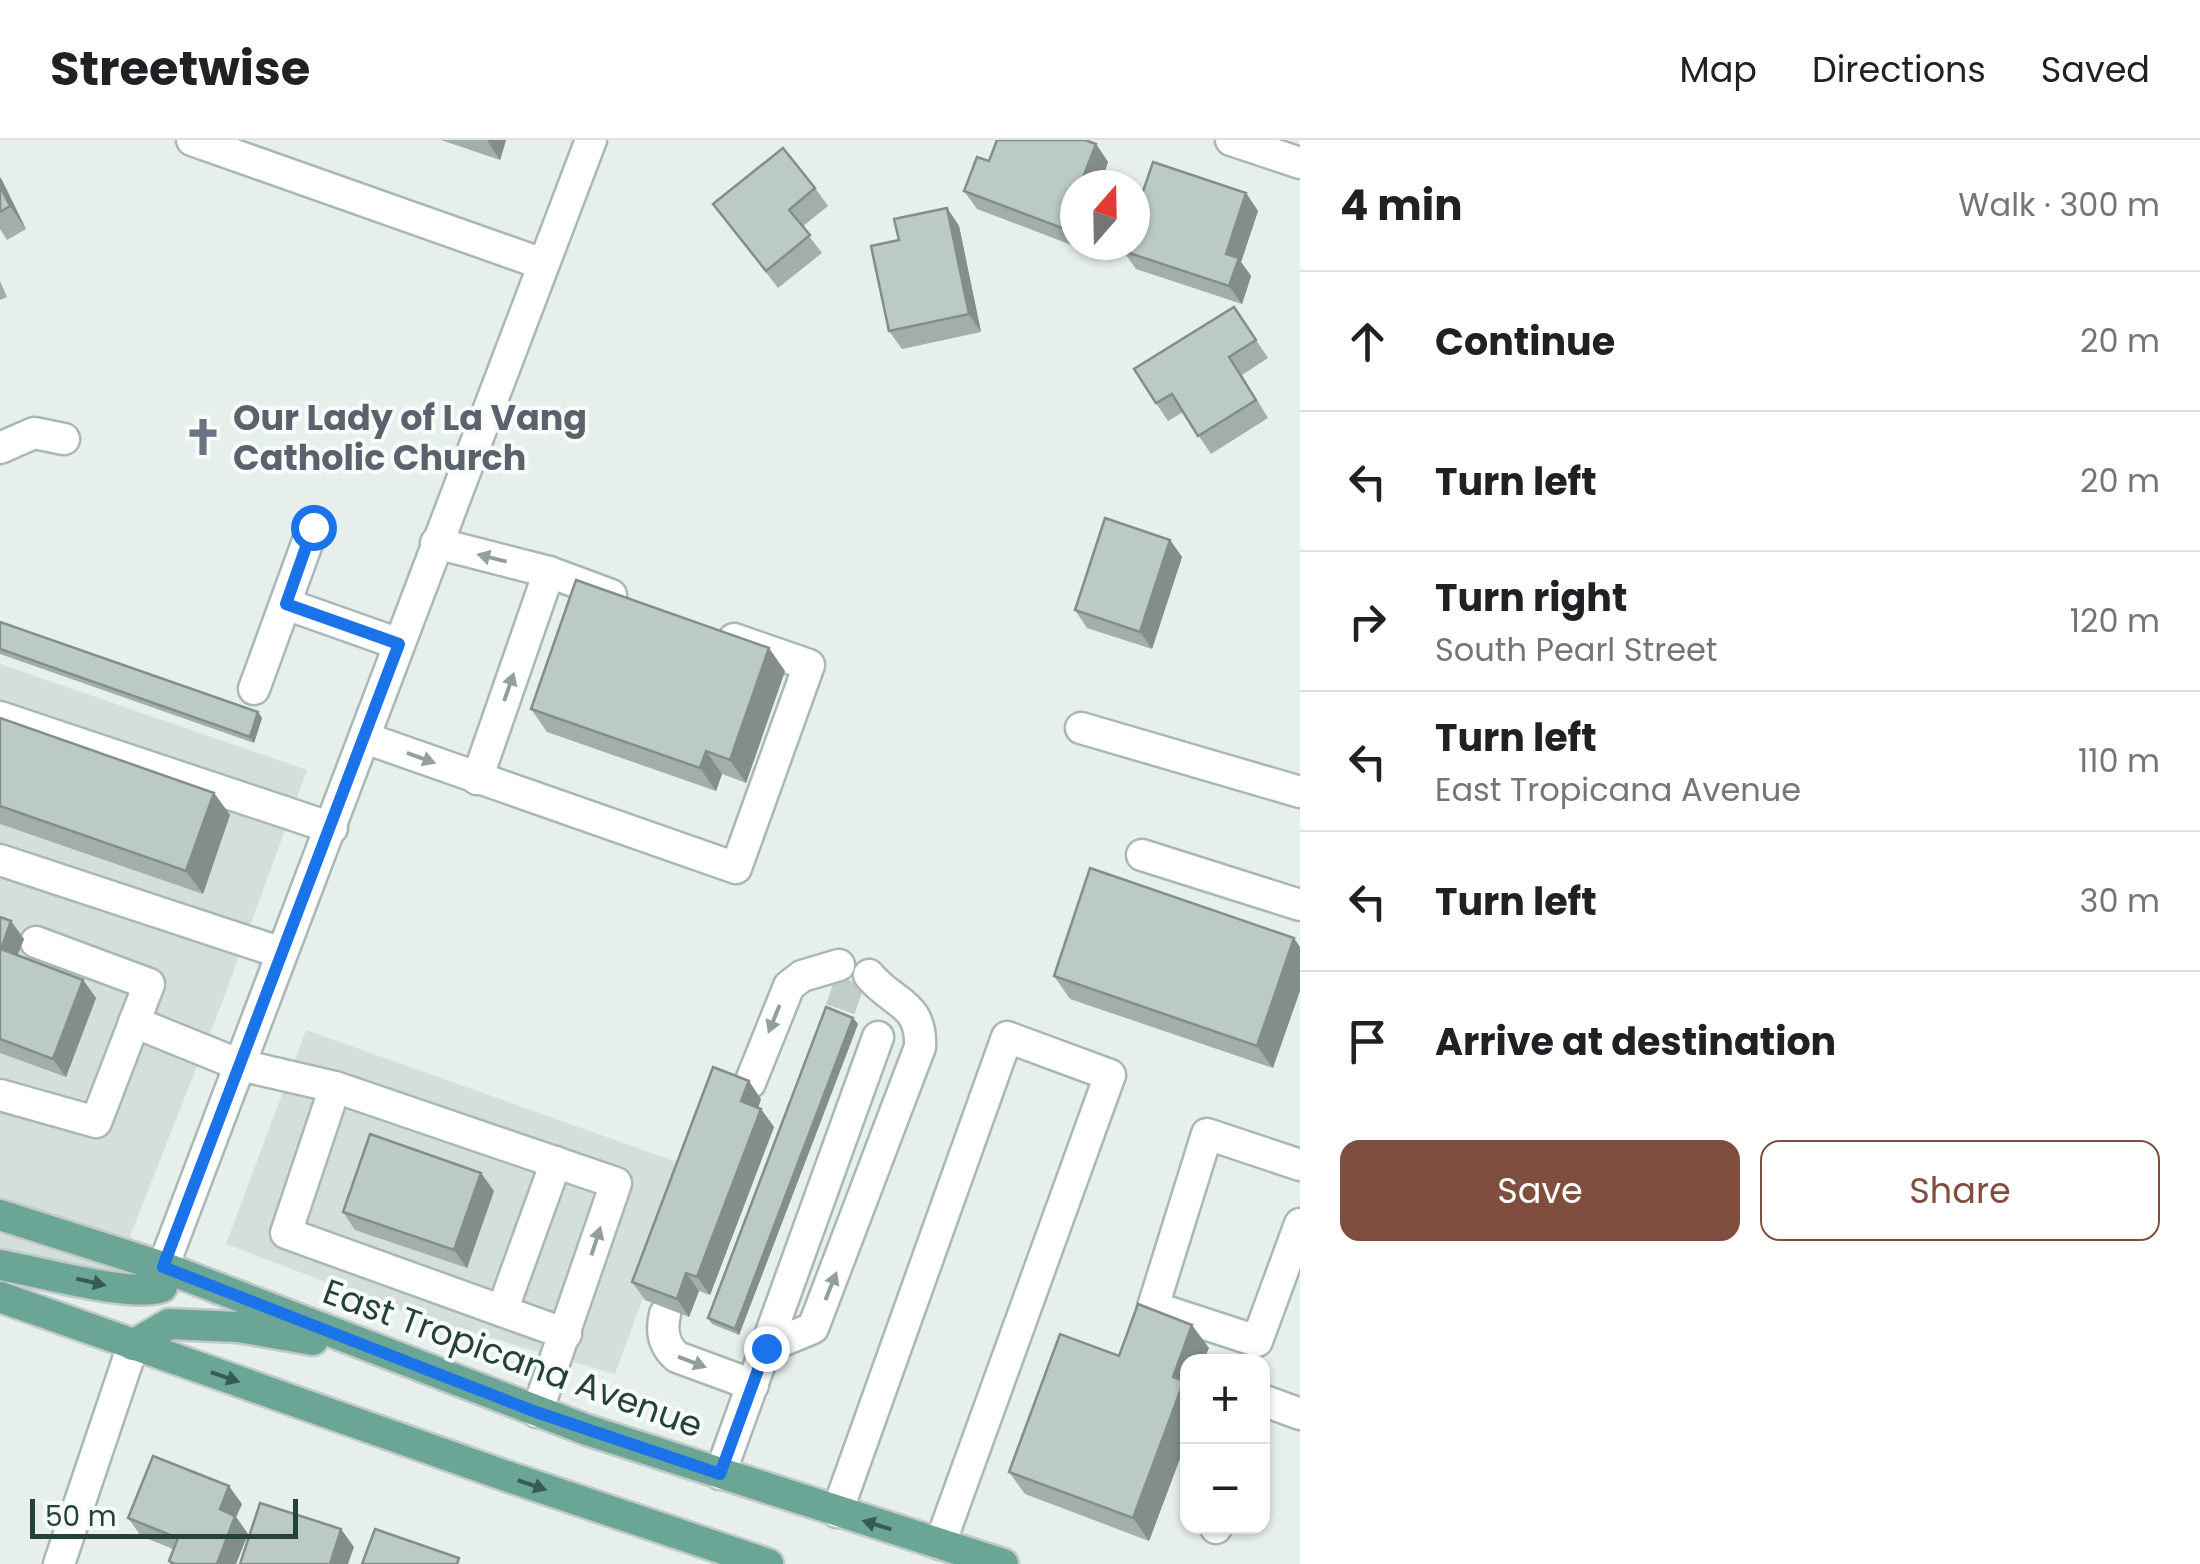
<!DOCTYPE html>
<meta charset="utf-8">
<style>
:root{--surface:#fff;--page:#f6f6f6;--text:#202124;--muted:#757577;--line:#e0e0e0;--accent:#7f4e3f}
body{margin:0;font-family:Poppins,sans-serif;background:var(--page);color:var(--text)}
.controls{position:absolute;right:30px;bottom:30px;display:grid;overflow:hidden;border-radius:20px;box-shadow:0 2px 8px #0004}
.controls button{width:90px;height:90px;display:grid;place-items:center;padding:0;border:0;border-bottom:2px solid var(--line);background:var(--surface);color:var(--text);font:50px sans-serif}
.compass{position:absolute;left:1060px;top:30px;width:90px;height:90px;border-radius:50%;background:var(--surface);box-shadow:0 2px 8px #0004;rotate:20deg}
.scale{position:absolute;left:30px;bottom:25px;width:268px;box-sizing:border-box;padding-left:10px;border:5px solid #24423a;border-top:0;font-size:28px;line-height:35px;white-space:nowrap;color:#24423a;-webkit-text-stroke:8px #f7fbf9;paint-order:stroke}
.stop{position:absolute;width:30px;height:30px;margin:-22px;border:8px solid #1a73e8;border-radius:50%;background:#fff}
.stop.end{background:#1a73e8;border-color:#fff;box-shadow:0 2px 10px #0008}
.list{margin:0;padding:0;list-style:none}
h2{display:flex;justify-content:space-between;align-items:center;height:130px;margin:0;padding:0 40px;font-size:42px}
h2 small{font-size:32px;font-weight:400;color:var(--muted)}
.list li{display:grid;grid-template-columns:65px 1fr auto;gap:30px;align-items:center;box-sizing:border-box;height:140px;padding:0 40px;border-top:2px solid var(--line)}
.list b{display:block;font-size:38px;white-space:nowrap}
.list p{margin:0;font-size:32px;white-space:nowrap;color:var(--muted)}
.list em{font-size:32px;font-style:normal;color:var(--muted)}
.actions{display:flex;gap:20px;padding:30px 40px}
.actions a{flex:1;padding:22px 0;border:2px solid var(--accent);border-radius:20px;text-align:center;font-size:35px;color:var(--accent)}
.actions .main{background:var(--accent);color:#fff}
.icon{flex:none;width:55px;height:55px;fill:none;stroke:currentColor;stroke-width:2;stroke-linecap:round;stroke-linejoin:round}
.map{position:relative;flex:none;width:1300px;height:1424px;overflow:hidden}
header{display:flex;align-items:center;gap:60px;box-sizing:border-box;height:140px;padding:0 50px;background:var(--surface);border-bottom:2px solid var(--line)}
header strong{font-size:48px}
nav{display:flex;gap:55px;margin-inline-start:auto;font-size:35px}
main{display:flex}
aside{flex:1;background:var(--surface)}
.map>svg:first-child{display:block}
.built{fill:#d4dfda}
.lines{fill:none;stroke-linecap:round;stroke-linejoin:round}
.minor-tunnel{stroke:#bfccc8;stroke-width:30;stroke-dasharray:30 15;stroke-linecap:butt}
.minor-casing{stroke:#a8b8b2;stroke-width:35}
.major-casing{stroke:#c2cac8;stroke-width:35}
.minor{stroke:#fff;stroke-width:30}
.major{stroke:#6aa596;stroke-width:30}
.wall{fill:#a1aea9}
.shaded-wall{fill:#838d89}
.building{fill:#bbcac4;stroke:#838d89;stroke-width:2.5}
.oneway{fill:#92a09c}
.oneway2{fill:#365b51}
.route{stroke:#1a73e8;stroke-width:12}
.labels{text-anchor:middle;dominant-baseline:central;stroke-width:8;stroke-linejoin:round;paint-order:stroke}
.worship-label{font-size:35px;font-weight:bold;fill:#5b616d;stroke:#f7fbf9;text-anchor:start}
.street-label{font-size:35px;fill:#24423a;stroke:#f7fbf9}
</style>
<header>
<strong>Streetwise</strong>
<nav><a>Map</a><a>Directions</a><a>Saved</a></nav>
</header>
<main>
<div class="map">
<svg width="1300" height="1424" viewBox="0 0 1300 1424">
<rect width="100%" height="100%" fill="#e6efeb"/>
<!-- built -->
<g class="built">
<polygon points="0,524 307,630 223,860 105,1160 0,1124"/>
<polygon points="306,890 691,1027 615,1234 415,1176 226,1104"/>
</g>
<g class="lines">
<!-- minor-tunnel -->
<polyline class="minor-tunnel" points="831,850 860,860"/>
<!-- minor casing -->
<g class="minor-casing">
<g id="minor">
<polyline points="192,0 543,124"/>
<polyline points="1231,0 1300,23"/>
<polyline points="0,308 34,293 64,299"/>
<polyline points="436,403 549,432 611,455"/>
<polyline points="286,464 399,504"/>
<polyline points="254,549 313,387"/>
<polyline points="0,577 332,688"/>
<polyline points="1081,588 1300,652"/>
<polyline points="365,598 736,728 809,525 734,499"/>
<polyline points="477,639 549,432"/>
<polyline points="1142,715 1300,765"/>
<polyline points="0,720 282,813"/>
<polyline points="134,882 240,925 335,947 616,1043 537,1272"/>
<polyline points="750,943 789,846 802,836 839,825"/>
<polyline points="335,947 286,1093 566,1194"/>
<polyline points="0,955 96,982 149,844 36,802"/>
<polyline points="1300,1025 1207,994 1153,1167 1257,1201 1300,1084"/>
<polyline points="163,1127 591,0"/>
<polyline points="502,1171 556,1022"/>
<path d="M665,1174C661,1190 663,1205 677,1217L753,1245"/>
<path d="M765,1208L813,1188L920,907C922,862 892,864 869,835"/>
<polyline points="1262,1260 1300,1274"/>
<polyline points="720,1334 878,897"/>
<polyline points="837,1372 1007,897 1110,935 940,1404"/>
<polyline points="1216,1388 1217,1386"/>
<polyline points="59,1424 133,1205"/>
</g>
</g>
<!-- major casing -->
<g class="major-casing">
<g id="major">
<polyline points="0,1075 163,1127 587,1290 1003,1424"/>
<path d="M0,1125C37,1131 131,1158 162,1147L163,1127"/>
<polyline points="0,1157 512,1338 768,1424"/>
<polyline points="133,1205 169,1184 238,1187 313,1200"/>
</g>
</g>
<!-- minor -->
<use href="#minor" class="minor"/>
<!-- major -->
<use href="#major" class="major"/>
</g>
<!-- wall -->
<g class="wall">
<polygon points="441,0 506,0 500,20"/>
<polygon points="1096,4 1108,22 1100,45 1075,45 1075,105 1107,105 1103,117 977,69 964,51 989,21"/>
<polygon points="0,37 26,89 7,100 0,89"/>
<polygon points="815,48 828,66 802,87 822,113 778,148 713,64"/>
<polygon points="1246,53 1258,71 1241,122 1251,136 1242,164 1136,129 1123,111"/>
<polygon points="947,68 959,86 981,192 902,209 889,191 899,100"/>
<polygon points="0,141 7,157 0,160"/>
<polygon points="1234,167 1268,218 1242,235 1268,278 1211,314 1183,272 1168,281 1156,263"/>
<polygon points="1170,400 1182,417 1152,509 1087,488 1075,470"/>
<polygon points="0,482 258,572 262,578 254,603 0,514"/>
<polygon points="785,531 746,643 722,634 716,651 547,592 531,569"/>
<polygon points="0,578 214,653 230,675 203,754 0,684"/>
<polygon points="0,777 24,799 18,815 83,840 96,858 66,937 0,913"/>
<polygon points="1294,798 1273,928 1070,859 1054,836"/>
<polygon points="853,878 858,884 739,1195 712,1184 708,1178"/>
<polygon points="761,959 758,968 761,969 774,987 710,1155 699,1151 689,1177 645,1160 632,1142"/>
<polygon points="494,1051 467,1128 355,1090 343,1072"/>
<polygon points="1209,1208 1188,1222 1188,1297 1149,1401 1025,1354 1009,1332 1119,1216"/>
<polygon points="242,1364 236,1377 248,1394 236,1424 170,1424 169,1421 173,1409 141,1396 128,1378"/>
</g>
<!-- shaded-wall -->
<g class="shaded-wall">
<polygon points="488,0 506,0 500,20 488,2"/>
<polygon points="1096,4 1108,22 1100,45 1080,45"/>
<polygon points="0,37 2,40 26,89 10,66 0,46"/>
<polygon points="1246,53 1258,71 1241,122 1251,136 1242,164 1229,146 1226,114"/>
<polygon points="947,68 959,86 981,192 969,174"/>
<polygon points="1094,105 1107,105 1103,117"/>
<polygon points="1170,400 1182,417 1152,509 1140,492"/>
<polygon points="769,508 785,531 746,643 730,620"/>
<polygon points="258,572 262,578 254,603 250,597"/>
<polygon points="706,611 722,634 716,651 700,628"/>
<polygon points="214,653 230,675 203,754 186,731"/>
<polygon points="11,781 24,799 13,826 1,809"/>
<polygon points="1294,798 1300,807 1300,851 1273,928 1257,906"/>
<polygon points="83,840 96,858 66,937 53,919"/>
<polygon points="853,878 858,884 739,1195 735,1189"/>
<polygon points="749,941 761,959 754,979 741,961"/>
<polygon points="761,969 774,987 710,1155 697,1137"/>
<polygon points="481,1033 494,1051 467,1128 454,1110"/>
<polygon points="686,1133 699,1151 689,1177 677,1159"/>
<polygon points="1192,1185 1209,1208 1203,1222 1188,1222 1188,1297 1149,1401 1133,1378 1173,1237"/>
<polygon points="229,1346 242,1364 236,1377 248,1394 236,1424 217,1424 220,1369"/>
<polygon points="341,1389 354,1407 348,1424 330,1424"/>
</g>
<!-- building -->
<g class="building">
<polygon points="997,0 1085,0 1096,4 1080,45 1075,45 1075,93 964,51 977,17 989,21"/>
<polygon points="783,8 815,48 789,70 810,95 766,131 713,64"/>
<polygon points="1153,22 1246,53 1226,114 1239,118 1229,146 1123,111 1125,105 1135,105 1135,75"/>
<polygon points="0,46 10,66 0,72"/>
<polygon points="947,68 969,174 889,191 871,106 899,100 894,79"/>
<polygon points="1234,167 1256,200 1229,217 1256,260 1198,296 1172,254 1156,263 1134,229"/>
<polygon points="1105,378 1170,400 1140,492 1075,470"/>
<polygon points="576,440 769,508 730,620 706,611 700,628 531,569"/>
<polygon points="0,482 258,572 250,597 0,509"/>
<polygon points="0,578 214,653 186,731 0,666"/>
<polygon points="1090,728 1294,798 1257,906 1054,836"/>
<polygon points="0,777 11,781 1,809 83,840 53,919 0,899"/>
<polygon points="826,867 853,878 735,1189 708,1178"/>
<polygon points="713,927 749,941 741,961 761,969 697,1137 686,1133 677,1159 632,1142"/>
<polygon points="370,994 481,1033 454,1110 343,1072"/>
<polygon points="1138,1164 1192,1185 1173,1237 1184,1241 1133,1378 1009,1332 1060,1194 1119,1216"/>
<polygon points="153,1316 229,1346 220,1369 235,1376 217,1424 175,1424 169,1421 178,1398 128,1378"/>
<polygon points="260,1363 341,1389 330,1424 240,1424"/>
<polygon points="375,1389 459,1418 457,1424 362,1424"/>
</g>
<!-- one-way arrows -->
<defs><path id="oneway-solid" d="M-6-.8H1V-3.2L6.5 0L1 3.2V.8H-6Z" transform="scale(2.5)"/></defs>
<g class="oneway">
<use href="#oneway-solid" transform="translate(492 418) rotate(-166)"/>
<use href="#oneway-solid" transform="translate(509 547) rotate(-71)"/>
<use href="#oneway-solid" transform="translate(421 618) rotate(20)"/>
<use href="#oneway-solid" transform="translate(774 879) rotate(112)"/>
<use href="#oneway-solid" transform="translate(596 1101) rotate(-72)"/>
<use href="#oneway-solid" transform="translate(831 1146) rotate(-68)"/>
<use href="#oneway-solid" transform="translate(692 1222) rotate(21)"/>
</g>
<g class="oneway2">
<use href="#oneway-solid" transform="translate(91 1142) rotate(13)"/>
<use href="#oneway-solid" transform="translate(225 1237) rotate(19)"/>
<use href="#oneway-solid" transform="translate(532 1345) rotate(19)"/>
<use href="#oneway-solid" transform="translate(877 1385) rotate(-163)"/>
</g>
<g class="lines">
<!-- route -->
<polyline class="route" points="313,387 286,464 399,504 163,1127 536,1272 720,1334 766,1208"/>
</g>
<!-- icons -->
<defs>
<g id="church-bare" transform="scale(3)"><path d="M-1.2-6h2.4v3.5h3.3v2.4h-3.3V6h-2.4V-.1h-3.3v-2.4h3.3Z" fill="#6b7280" stroke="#f7fbf9" stroke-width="2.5" paint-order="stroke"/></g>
</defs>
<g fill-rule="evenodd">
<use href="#church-bare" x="203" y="297"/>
</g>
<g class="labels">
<!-- worship labels -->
<g class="worship-label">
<text x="233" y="277">Our Lady of La Vang<tspan x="233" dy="40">Catholic Church</tspan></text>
</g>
<!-- street labels -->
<g class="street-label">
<text transform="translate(513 1218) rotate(20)">East Tropicana Avenue</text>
</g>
</g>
</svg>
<div class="controls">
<button>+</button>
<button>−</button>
</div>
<svg class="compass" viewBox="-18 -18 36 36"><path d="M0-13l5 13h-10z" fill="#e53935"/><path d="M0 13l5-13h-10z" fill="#757577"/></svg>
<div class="scale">50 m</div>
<div class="stop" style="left:313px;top:387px"></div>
<div class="stop end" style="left:766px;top:1208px"></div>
</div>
<aside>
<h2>4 min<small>Walk · 300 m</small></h2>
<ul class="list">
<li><svg class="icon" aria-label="ahead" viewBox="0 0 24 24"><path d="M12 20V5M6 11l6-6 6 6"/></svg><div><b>Continue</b></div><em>20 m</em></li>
<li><svg class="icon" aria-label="left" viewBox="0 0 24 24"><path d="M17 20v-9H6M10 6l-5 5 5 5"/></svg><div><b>Turn left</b></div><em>20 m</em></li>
<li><svg class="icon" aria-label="right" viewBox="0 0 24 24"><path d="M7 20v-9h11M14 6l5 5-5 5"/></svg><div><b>Turn right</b><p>South Pearl Street</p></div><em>120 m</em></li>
<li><svg class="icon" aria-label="left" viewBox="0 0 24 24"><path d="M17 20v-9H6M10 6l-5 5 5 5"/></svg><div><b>Turn left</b><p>East Tropicana Avenue</p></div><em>110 m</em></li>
<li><svg class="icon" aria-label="left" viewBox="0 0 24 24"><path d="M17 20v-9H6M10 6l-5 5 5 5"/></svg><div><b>Turn left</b></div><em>30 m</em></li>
<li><svg class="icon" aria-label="arrive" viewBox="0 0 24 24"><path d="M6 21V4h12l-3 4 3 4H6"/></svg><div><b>Arrive at destination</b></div></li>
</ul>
<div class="actions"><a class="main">Save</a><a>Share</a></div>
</aside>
</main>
